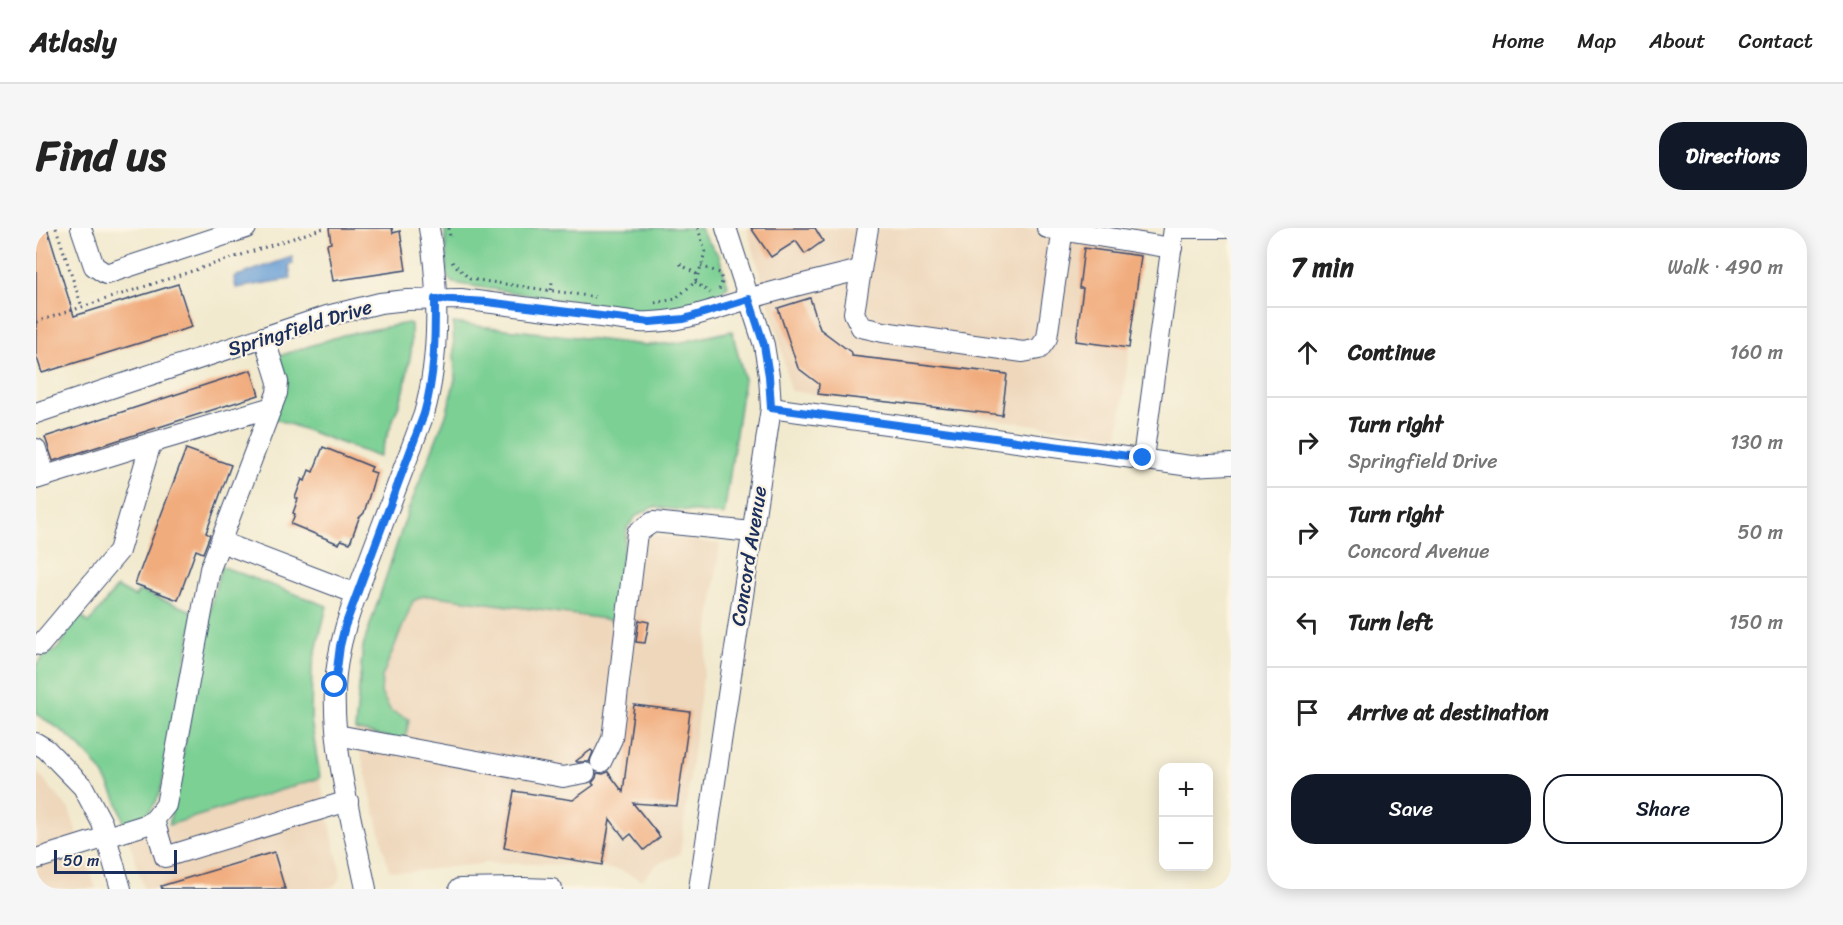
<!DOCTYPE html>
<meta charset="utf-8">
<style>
:root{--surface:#fff;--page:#f6f6f6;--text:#222;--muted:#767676;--line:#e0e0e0;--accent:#111827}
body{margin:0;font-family:Sriracha,sans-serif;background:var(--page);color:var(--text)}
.controls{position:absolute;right:18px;bottom:18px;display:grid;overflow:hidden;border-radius:12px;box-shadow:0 3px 15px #0003}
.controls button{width:54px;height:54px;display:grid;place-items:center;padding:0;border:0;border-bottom:2px solid var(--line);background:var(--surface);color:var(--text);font:30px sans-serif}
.scale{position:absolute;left:18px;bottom:15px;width:123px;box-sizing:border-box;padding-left:6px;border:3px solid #1b2f5e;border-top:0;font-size:16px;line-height:21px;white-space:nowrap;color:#1b2f5e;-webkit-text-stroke:4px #fcf5e5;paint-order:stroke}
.stop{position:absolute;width:18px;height:18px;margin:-14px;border:4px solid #1a73e8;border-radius:50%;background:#fff}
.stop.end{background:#1a73e8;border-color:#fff;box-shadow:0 2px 6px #0008}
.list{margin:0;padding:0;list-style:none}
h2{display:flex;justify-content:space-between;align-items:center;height:78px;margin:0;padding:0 24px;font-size:26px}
h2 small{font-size:20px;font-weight:400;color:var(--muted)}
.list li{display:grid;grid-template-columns:39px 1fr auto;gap:18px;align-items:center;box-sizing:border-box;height:90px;padding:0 24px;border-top:2px solid var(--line)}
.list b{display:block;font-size:22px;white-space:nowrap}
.list p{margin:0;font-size:20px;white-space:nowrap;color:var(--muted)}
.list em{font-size:20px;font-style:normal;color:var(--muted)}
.actions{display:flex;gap:12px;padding:18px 24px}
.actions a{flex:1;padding:14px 0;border:2px solid var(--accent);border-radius:24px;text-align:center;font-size:21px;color:var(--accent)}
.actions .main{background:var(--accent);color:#fff}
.icon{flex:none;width:33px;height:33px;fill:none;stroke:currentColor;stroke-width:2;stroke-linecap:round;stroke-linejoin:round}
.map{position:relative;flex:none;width:1195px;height:661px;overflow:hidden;border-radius:24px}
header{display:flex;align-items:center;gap:36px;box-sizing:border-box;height:84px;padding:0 30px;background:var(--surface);border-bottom:2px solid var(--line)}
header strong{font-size:28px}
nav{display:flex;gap:33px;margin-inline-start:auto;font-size:21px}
.intro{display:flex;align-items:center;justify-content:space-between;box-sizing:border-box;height:144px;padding:0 36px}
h1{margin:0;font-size:42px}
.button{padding:15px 27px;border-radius:24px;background:var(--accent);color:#fff;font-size:21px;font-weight:700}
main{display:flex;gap:36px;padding:0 36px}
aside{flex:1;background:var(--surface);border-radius:24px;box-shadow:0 3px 15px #0003}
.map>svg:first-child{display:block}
.built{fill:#eed7bb}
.green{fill:#7bd094;stroke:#4b8079;stroke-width:1.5}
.water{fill:#689ed5;stroke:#42669a;stroke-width:1.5}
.building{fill:#f1ac7d}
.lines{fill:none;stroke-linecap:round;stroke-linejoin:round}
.minor-casing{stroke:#3b4b6f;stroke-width:22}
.path{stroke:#3b4b6f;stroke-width:3;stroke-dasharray:1.5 4.5;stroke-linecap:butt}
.minor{stroke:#fff;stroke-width:20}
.route{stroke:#1a73e8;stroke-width:8}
.labels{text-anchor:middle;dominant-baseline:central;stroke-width:4.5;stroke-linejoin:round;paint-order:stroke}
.street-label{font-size:20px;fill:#1b2f5e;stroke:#fcf5e5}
</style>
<header>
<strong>Atlasly</strong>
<nav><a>Home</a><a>Map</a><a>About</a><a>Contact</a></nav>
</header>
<div class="intro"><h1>Find us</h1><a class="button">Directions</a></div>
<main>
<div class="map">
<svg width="1195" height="661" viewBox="0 0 1195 661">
<rect width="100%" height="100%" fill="#fcf5e5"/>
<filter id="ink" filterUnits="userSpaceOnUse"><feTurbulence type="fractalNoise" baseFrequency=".0167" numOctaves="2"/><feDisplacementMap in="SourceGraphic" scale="12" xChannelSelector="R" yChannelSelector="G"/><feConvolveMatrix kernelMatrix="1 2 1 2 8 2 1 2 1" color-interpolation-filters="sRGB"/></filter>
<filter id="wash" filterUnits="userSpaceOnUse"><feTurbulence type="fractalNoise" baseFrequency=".008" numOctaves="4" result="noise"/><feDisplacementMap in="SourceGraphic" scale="24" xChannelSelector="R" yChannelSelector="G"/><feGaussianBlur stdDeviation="1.35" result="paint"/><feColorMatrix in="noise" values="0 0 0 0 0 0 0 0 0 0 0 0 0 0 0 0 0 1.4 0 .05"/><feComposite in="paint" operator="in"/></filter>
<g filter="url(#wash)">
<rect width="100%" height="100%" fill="#f2eacf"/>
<!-- built -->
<g class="built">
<polygon points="711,0 1109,0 1082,208 754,163 742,106"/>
<polygon points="590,304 684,316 644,626 621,636 606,652 584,642 535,637 451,635 370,644 353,642 319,502 355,483 345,465 346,449 376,373 388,368 400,368 576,392"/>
<polygon points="0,543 33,581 60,661 0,661"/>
<polygon points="284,550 304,642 305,649 298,658 288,661 108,661 92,610"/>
</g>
<!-- green -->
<g class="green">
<polygon points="409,0 665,0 667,6 683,28 692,58 676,70 652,77 610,85 417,55 411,49"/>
<polygon points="372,95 375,96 375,124 368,163 343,229 237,190 252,153 243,128 307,107"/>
<polygon points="417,95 609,117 642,115 696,103 708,151 688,287 617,279 601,287 591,300 576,392 400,368 388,368 377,373 346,449 345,465 355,483 373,491 369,513 319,502 327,418 372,283 411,184 419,151"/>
<polygon points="185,338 291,378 276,439 275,492 284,550 133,597 176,373"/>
<path d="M81,359L99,369L103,363L159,384L124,566C114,587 109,588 88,596C77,547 43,510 0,486C0,474 0,449 0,439C3,428 14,427 21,421C32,411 33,396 41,384L53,395Z"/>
</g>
<!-- water -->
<polygon class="water" points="256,29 257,36 253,37 255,51 200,60 198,49"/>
<g id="blocks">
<!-- building -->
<g class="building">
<polygon points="0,0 11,0 38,88 142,56 156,99 6,145 0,127"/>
<polygon points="293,0 356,0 357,5 364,3 370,42 297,53 291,16 295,15"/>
<polygon points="715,0 779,0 787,13 769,26 760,13 735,29"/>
<polygon points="1048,20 1105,28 1093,120 1040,113 1047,60 1043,60"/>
<polygon points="774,70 784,101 816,125 816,128 971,146 966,187 782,166 783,156 762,140 742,80"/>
<polygon points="215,142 223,167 17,233 9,209"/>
<polygon points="287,219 336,239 334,243 340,245 328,285 323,290 314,315 305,312 303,316 255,296 259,286 257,285 262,271 259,270 266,251 269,253 273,242 277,244"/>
<polygon points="150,221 195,237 170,305 174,307 167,325 160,322 142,372 99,356"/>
<polygon points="603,392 613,394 609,415 600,414"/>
<polygon points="598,477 654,484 641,578 597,575 624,609 608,622 595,606 589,611 574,591 566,637 468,620 478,563 537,572 558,557 556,555 560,550 561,545 567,546 572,544 587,564"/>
<polygon points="555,522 557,524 553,534 541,534 540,533"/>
<polygon points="238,624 249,661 126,661 125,658"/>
</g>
</g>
</g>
<g filter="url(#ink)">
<use href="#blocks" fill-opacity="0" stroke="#3b4b6f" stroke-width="1.5"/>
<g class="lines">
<!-- minor casing -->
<g class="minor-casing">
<g id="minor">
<polyline points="45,0 58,38 70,46 210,0"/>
<polyline points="832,0 818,85 825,99 847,104 987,124 1003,121 1011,110 1027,0"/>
<polyline points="1011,0 1136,20"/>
<polyline points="1138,0 1189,0"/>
<polyline points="735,180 1154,238 1195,236"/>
<path d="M0,185L291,88L344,75L371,72L425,71L603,94C642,96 675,82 712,71C749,60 787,51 824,42"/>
<polyline points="0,221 8,248"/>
<polyline points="1107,230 1138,0"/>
<polyline points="0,251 115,215"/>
<polyline points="185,314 321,366"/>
<polyline points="4,417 83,323 115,215 236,179"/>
<polyline points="301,507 527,549 549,545"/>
<polyline points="0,515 10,521 47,559 66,595 85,661"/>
<polyline points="565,534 576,511 601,305 617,294 716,304"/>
<polyline points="118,592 129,629 312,573"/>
<polyline points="0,631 109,597 118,592 130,577 174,341 241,165 242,154 228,109"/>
<path d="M330,661C317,597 296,524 299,459C301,412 319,370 335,327C353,280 370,233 388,186C404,130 403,58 393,0"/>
<polyline points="423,661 488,660 516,661"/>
<polyline points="663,661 735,180 733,148 728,117 690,0"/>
</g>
</g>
<!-- path -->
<g class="path">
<polyline points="20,0 46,79"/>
<polyline points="413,0 414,10"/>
<polyline points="416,34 434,51 559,69"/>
<polyline points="644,36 662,47"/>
<polyline points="665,38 684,45 686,54 683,62"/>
<polyline points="659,54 674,65"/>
<polyline points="515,62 516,54"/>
<polyline points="619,75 639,71 659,54 666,36 669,23 662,0"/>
<polyline points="0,94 288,0"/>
</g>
<!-- minor -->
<use href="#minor" class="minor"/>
</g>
</g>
<g class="lines" filter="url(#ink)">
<!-- route -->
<path class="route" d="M299,457L304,418L309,398L388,186C399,147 399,112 399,71L451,74L614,94L648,91L713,71L728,117L733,148L735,180L1107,230"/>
</g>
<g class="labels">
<!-- street labels -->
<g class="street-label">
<text transform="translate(264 100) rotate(-17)">Springfield Drive</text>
<text transform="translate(713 328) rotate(-81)">Concord Avenue</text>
</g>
</g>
</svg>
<div class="controls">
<button>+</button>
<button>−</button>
</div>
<div class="scale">50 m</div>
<div class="stop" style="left:299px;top:457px"></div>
<div class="stop end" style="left:1107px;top:230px"></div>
</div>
<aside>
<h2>7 min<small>Walk · 490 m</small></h2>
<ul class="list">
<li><svg class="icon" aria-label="ahead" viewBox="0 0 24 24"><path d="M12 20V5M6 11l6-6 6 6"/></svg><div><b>Continue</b></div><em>160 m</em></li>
<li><svg class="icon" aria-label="right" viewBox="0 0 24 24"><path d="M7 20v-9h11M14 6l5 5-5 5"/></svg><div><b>Turn right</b><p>Springfield Drive</p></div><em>130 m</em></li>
<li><svg class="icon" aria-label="right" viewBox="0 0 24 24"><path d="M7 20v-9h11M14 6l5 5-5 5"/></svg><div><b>Turn right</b><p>Concord Avenue</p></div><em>50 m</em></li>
<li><svg class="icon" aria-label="left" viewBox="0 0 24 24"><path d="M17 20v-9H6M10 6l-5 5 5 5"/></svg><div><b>Turn left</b></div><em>150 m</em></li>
<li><svg class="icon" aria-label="arrive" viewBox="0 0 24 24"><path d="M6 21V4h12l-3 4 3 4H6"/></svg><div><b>Arrive at destination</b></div></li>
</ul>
<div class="actions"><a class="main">Save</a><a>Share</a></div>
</aside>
</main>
